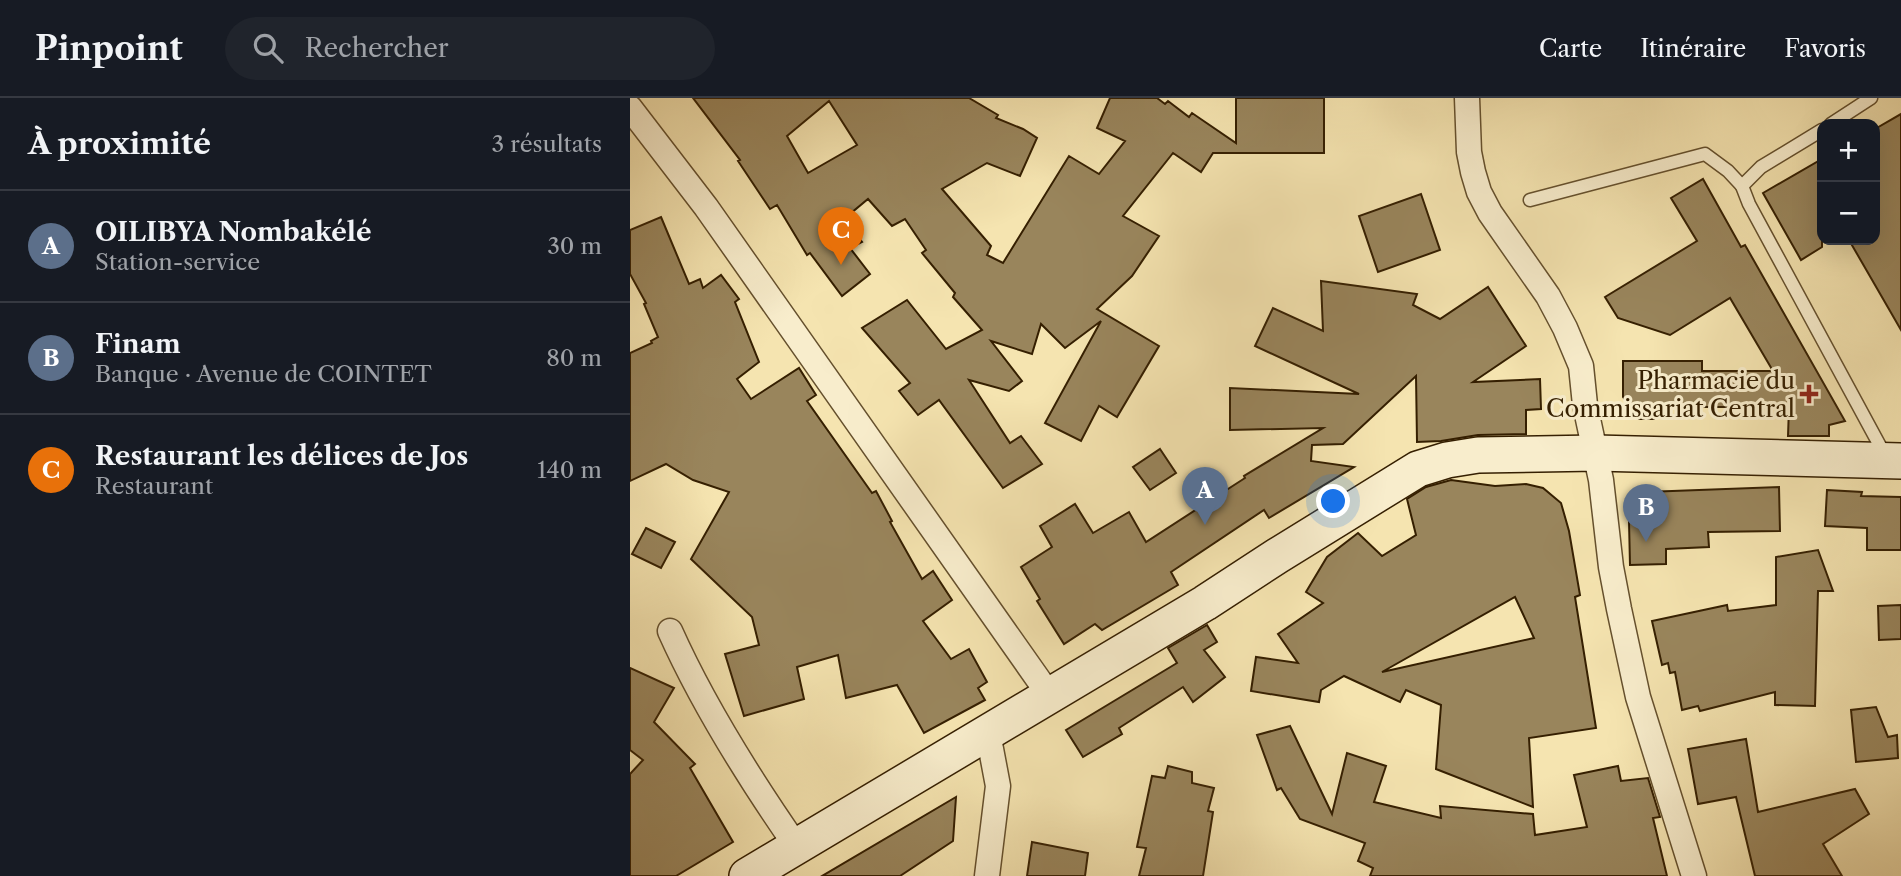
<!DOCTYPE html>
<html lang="fr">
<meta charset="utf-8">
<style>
:root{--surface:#171b24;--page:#20242c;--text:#f1f3f6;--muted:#9ea1a6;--line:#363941;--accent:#db2777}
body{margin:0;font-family:"Libre Caslon Text",serif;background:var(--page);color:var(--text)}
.controls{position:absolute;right:21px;top:21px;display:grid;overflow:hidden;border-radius:14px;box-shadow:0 7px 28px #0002}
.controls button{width:63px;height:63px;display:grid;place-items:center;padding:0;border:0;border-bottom:2px solid var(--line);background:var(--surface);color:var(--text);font:35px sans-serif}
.you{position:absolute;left:704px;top:404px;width:24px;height:24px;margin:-18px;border:5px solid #fff;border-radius:50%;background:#1a73e8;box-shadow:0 0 0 10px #1a73e833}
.badge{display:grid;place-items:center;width:46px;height:46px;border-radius:50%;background:var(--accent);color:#fff;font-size:23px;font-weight:700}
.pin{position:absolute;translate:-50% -58px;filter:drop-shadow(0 2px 4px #0008)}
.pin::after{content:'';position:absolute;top:37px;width:24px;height:21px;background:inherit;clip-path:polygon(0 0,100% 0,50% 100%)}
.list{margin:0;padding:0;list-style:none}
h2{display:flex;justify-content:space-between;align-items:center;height:91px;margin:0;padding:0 28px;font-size:30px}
h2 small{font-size:23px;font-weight:400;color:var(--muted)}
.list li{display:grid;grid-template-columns:46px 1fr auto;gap:21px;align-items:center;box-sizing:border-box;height:112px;padding:0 28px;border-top:2px solid var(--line)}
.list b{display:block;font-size:26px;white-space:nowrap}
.list p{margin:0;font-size:23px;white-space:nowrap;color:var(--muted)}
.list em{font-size:23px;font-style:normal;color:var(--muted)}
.icon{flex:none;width:38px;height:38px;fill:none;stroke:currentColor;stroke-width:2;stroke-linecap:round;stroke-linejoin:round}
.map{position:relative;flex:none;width:1271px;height:778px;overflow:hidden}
header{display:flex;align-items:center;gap:42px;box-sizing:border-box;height:98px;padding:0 35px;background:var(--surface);border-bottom:2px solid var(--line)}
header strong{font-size:33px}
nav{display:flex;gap:38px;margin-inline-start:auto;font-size:24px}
.search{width:490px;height:63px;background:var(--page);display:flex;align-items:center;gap:18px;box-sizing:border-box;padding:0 24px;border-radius:38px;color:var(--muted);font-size:26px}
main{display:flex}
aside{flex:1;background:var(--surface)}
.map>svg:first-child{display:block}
.building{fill:#99855c;stroke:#351f01;stroke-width:2;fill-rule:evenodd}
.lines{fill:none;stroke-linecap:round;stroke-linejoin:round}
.lane-casing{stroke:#65502d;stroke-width:15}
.street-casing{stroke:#65502d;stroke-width:27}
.secondary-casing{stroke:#351f01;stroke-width:38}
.lane{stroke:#f8edcc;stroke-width:12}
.street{stroke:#f8edcc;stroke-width:24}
.secondary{stroke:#f8edcc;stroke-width:35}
.poi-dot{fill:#8f2418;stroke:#f8edcc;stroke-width:2.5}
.labels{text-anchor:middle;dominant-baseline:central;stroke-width:6;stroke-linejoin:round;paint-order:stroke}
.poi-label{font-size:24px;fill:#351f01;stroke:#f8edcc;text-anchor:end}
</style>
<header>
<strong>Pinpoint</strong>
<div class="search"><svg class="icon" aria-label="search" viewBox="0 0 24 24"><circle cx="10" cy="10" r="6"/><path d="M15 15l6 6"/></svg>Rechercher</div>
<nav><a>Carte</a><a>Itinéraire</a><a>Favoris</a></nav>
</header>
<main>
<aside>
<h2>À proximité<small>3 résultats</small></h2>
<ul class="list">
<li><span class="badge" style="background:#5c6f8a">A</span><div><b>OILIBYA Nombakélé</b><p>Station-service</p></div><em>30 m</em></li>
<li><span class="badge" style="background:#5c6f8a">B</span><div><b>Finam</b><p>Banque · Avenue de COINTET</p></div><em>80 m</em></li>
<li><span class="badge" style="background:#e8710a">C</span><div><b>Restaurant les délices de Jos</b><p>Restaurant</p></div><em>140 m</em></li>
</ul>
</aside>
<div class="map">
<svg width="1271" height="778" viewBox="0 0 1271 778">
<rect width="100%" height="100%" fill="#f5e4b0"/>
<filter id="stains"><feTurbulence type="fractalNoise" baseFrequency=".00286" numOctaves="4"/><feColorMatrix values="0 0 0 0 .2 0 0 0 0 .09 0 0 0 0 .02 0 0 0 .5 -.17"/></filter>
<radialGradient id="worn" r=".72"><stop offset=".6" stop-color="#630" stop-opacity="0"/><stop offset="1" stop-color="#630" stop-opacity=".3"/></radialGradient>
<!-- building -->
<g class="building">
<path d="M63,0H339L368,17L366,20L393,31L407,40L390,78L357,65L312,91L361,148L357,157L373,165L439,58L469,76L495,43L467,30L480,0H527L535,6L538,3L559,19L562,15L606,45V0H694V55H583L571,74L543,55L493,118L529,138L502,178L467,211L529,248L487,319L469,308L451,343L415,325L471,223L435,250L411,226L402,256L361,243L392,283L379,293L339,282L380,345L391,338L412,366L373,390L309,302L288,317L269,293L280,285L232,230L277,202L316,251L352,232L323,199L325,195L292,155L296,152L275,121L262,128L238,101L214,121L232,144L220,150L240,176L212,198L180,155L177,157L147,107L140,111L108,63L110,62ZM199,3L227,47L178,75L157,38Z"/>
<polygon points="1271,16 1271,232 1219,142 1245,142 1245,31"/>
<polygon points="1192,61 1192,149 1171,162 1133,95"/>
<polygon points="1073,81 1111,149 1115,147 1215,323 1199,327 1199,338 1158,338 1159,309 1024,309 1024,321 1009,321 993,299 993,263 1072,263 1072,273 1143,273 1100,200 1040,237 988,220 975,199 1067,143 1041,100"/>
<polygon points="791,96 810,152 748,174 729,118"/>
<polygon points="31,119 59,186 70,181 73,190 91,177 109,201 105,204 129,264 107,281 121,301 169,270 186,297 177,303 242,395 246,393 262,423 260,424 292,481 303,473 322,502 293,523 321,561 339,551 357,584 348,590 355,602 294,635 267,587 216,600 208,557 167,569 174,601 114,618 95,556 129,547 122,519 61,461 99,394 63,382 36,366 0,383 0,255 22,245 21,243 28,239 14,206 16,205 0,176 0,132"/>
<polygon points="691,183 787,196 783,207 810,221 858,189 896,248 843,284 910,281 911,311 896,312 896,336 848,337 811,343 787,344 786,278 713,346 682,347 681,363 724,369 639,420 634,412 541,474 548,487 472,532 465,526 434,546 407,503 410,501 391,469 422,449 410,428 445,406 463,435 499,414 516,444 615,380 614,378 693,330 600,332 600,290 729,296 625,248 643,210 693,233"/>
<polygon points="530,351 546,375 520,392 503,369"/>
<path d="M821,382L865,388L896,386L913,390L931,405L939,433L950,497L945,499L966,630L899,640L903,709L806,671L811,607L776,592L770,604L714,578L691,592L689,604L621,593L626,559L668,565L648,536L693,505L676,494L697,459L728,435L752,458L786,437L777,401L796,389ZM885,499L904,540L752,574Z"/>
<polygon points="1149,389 1150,433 1078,434 1079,449 1036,451 1036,466 1000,467 999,423 1017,422 1016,394"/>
<polygon points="1197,392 1232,394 1231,398 1271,399 1271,452 1237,452 1237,430 1195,428"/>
<polygon points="16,430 45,444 31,470 2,456"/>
<polygon points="1188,452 1203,493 1188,493 1185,608 1145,607 1145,594 1070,613 1068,608 1052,612 1045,574 1040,575 1038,565 1032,567 1022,523 1097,507 1098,513 1146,507 1146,459"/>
<polygon points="1271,507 1271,541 1249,542 1248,508"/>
<polygon points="577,527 587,544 574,552 595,579 563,604 553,589 489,630 492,636 453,659 436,632 547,565 538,550"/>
<polygon points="0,570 44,590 24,624 65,666 60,670 103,744 46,778 0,778 0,676 13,662 0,652"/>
<polygon points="1246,609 1258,639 1267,637 1268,660 1226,664 1221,612"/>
<polygon points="660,628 702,716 717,655 756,668 744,704 811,720 810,708 903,716 905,737 957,729 944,677 988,668 991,683 1018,680 1030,719 1023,720 1037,778 740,778 743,770 728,763 735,745 670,721 651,690 647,692 627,637"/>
<polygon points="1116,641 1128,714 1225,691 1239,716 1193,746 1212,778 1125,778 1106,699 1068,706 1058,651"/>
<polygon points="538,668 562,674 562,685 584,690 578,713 583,714 573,778 509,778 516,750 507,749 522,678 535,680"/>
<polygon points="326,699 323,743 270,778 192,778"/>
<polygon points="402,744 458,755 455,778 397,778"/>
</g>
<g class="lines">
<!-- lane casing -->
<g class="lane-casing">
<g id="lane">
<polyline points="1201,26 1241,0"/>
<polyline points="1192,32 1131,69 1112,88 1119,106 1256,359"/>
<polyline points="900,102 1075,56 1098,73 1112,88"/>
</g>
</g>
<!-- street casing -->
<g class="street-casing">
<g id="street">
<polyline points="837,0 839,54 843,74 849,94 860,115 918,198 935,230 951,268 955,307 971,382 981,469 989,511 1008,599 1064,778"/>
<polyline points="0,10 76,109 420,598"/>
<path d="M40,533C74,609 119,680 167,749"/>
<polyline points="357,778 368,688 358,635"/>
</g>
</g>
<!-- secondary casing -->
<g class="secondary-casing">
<polyline id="secondary" points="117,778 575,505 647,458 788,371 817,362 848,357 966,355 1271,363"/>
</g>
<!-- lane -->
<use href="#lane" class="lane"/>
<!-- street -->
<use href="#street" class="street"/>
<!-- secondary -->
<use href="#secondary" class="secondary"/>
</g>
<!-- markers -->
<path class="poi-dot" d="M1175.5 285.5h7v7h7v7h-7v7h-7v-7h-7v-7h7z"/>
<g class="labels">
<!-- poi labels -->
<g class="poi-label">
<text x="1165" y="282">Pharmacie du<tspan x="1165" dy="28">Commissariat Central</tspan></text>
</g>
</g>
<rect width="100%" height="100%" filter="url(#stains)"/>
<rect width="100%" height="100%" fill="url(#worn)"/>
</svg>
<div class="controls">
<button>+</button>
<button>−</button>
</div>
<div class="you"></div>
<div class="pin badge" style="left:575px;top:427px;background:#5c6f8a">A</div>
<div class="pin badge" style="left:1016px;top:444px;background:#5c6f8a">B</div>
<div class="pin badge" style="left:211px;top:167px;background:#e8710a">C</div>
</div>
</main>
